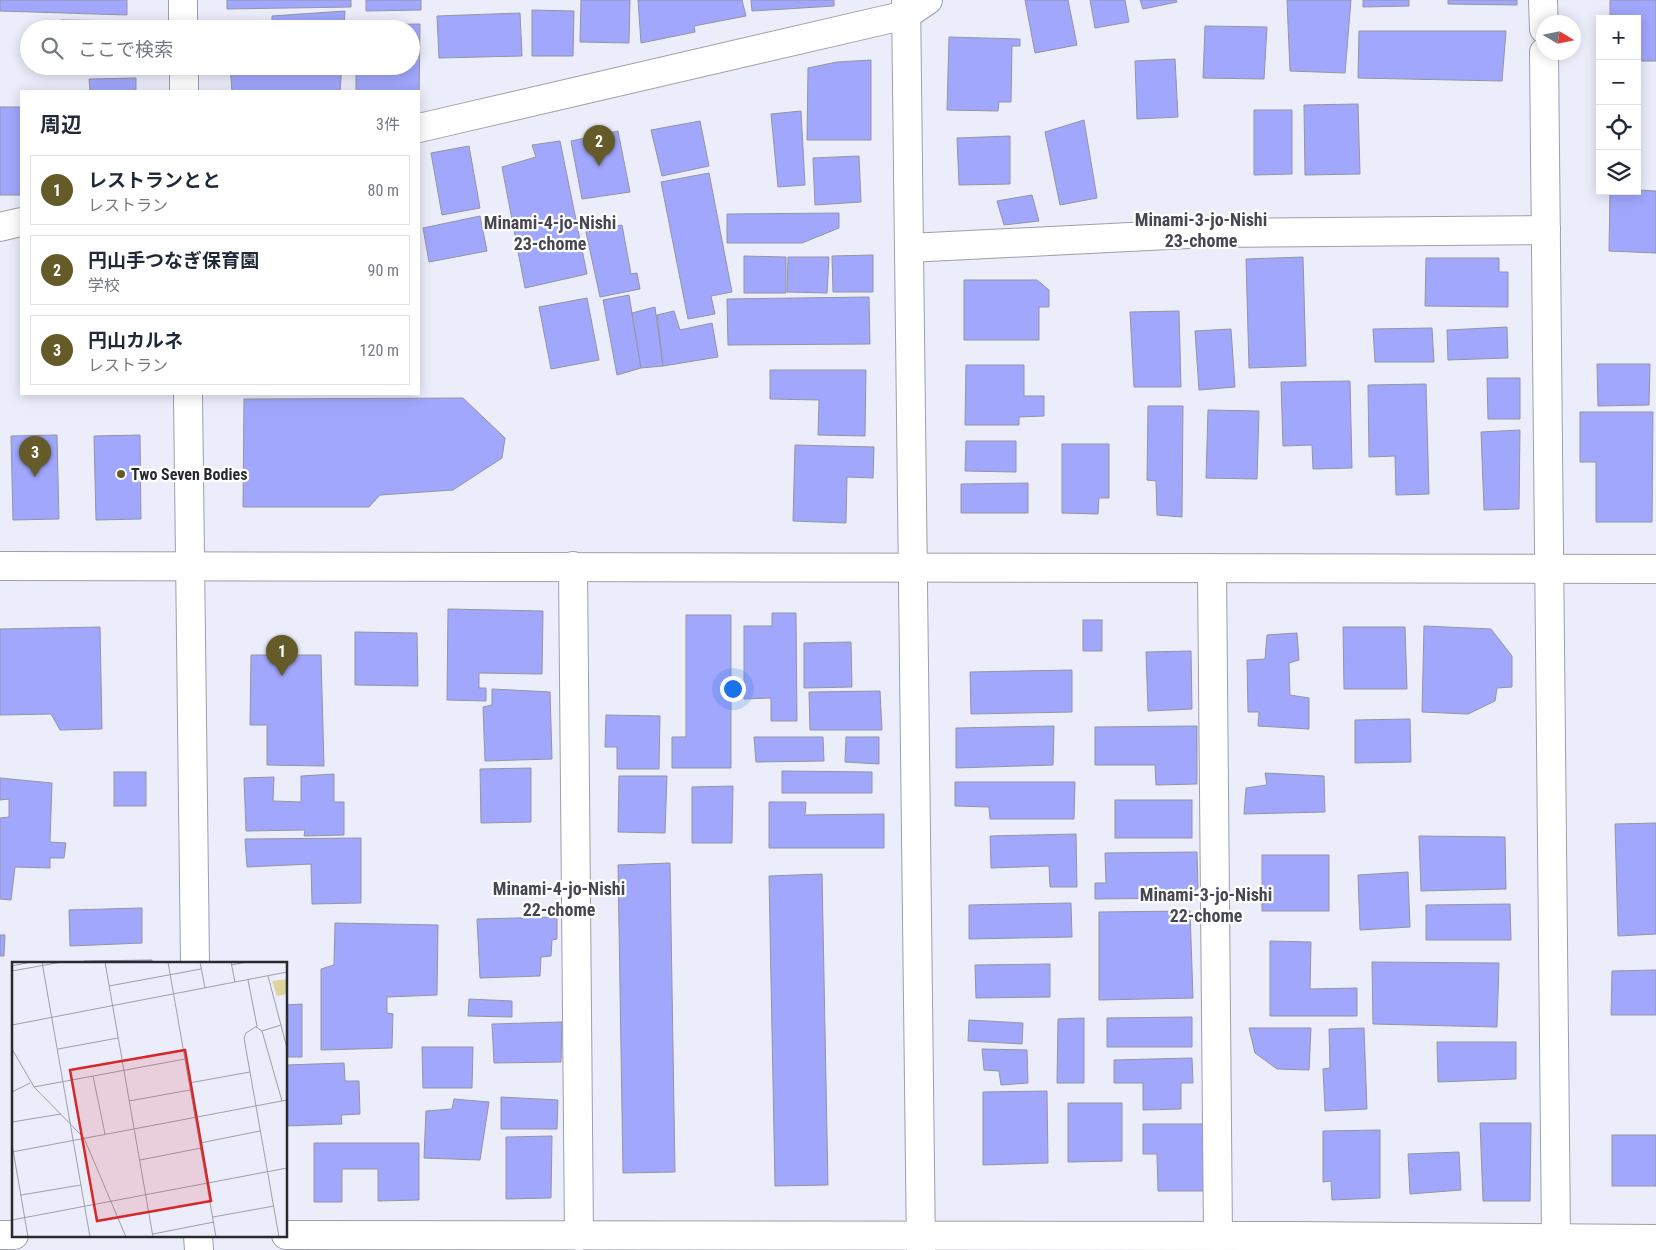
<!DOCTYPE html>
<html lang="ja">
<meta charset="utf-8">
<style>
:root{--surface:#fff;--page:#f6f6f7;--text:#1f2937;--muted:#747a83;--line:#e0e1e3;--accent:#645b28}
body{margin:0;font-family:"Roboto Condensed","Noto Sans JP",sans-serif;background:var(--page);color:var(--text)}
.controls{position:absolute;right:15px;top:15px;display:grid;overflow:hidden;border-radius:0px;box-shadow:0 2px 12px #0003}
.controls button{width:45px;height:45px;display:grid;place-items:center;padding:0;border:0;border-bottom:1px solid var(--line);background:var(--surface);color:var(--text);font:25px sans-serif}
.compass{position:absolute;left:1536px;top:15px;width:45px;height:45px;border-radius:50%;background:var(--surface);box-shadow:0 2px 12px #0003;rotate:100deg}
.you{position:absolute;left:732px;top:688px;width:18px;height:18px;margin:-12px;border:4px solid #fff;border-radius:50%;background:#1a73e8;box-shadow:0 0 0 8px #1a73e833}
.badge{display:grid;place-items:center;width:32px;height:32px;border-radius:50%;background:var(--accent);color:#fff;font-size:16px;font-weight:700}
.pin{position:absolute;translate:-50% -41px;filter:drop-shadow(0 1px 2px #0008)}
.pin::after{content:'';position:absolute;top:26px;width:18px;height:15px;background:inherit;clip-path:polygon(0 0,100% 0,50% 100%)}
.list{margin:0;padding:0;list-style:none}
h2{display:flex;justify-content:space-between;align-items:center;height:65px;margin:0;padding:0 20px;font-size:21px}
h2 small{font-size:16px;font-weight:400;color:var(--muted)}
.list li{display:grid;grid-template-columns:32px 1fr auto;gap:15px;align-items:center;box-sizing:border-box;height:70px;margin:0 10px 10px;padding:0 10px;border:1px solid var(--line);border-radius:0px}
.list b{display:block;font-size:19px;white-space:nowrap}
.list p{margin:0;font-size:16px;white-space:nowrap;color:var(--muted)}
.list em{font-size:16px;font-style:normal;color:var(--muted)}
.icon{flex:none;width:28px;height:28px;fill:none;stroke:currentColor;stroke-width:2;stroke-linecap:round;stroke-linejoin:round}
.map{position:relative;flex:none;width:1656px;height:1250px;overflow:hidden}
.search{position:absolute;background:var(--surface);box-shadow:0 2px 12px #0003;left:20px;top:20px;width:400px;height:55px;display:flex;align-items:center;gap:12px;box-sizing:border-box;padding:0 18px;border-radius:28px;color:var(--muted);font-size:19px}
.panel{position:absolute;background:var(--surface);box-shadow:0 2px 12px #0003;left:20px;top:90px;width:400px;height:305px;border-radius:0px}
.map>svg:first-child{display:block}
.building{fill:#a0a7fc;stroke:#9495a1}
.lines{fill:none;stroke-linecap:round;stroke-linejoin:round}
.street-casing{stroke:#9d9fab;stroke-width:30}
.street{stroke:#fff;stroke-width:28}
.poi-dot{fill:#645b28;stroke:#fff;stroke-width:2}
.labels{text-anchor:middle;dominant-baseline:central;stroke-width:4.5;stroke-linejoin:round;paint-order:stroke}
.poi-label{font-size:16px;font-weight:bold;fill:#292a2f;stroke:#fff;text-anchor:start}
.neighbourhood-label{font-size:18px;font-weight:bold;fill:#454651;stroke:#fff}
.inset-road{fill:none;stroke:#9e9fa9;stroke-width:1}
.view{fill:#d62828;fill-opacity:0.15;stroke:#d62828;stroke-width:2.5}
.inset-edge{fill:none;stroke:#292a2f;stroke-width:2.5}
</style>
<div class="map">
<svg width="1656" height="1250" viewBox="0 0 1656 1250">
<rect width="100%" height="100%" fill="#ecedfb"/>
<!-- building -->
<g class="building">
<polygon points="0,0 127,0 127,15 0,11"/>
<polygon points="227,0 351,0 351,7 227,9"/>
<polygon points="366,0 421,0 421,10 366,11"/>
<polygon points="581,0 630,0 629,43 580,42"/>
<polygon points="638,0 742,0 746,16 694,26 695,32 641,43"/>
<polygon points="751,0 834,0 834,6 752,11"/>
<polygon points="1025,0 1068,0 1077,45 1035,53"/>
<polygon points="1090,0 1125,0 1129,22 1095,28"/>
<polygon points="1140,0 1176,0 1177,2 1143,9"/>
<polygon points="1287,0 1351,0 1345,73 1290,71"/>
<polygon points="1363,0 1409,0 1409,6 1363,7"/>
<polygon points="1448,0 1517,0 1517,5 1448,4"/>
<polygon points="1610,0 1656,0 1656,61 1637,61 1637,19 1610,19"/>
<polygon points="532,10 574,11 573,56 532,56"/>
<polygon points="345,11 344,29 272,29 272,16"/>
<polygon points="520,13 522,56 439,58 437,16"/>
<polygon points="61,20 134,21 134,29 61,29"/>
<polygon points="420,24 419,101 419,91 356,91 356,66 411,66 411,29 356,29 356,25"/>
<polygon points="1205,26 1267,27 1264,79 1203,78"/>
<polygon points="1359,31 1506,31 1502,81 1358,78"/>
<polygon points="949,37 1020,39 1020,46 1012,46 1011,102 999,102 998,111 947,110"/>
<polygon points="1175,59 1178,117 1137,119 1135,61"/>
<polygon points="871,60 871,140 807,140 808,68 837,62"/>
<polygon points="61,66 133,66 133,68 60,68"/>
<polygon points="245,66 342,66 340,91 232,91 230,67"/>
<polygon points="136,78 136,91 90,91 89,79"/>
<polygon points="1358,104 1360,174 1305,175 1304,105"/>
<rect x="0" y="107" width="21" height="88"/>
<polygon points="1254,110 1292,110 1292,174 1254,175"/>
<polygon points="801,111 805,185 778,187 771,114"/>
<polygon points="1084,120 1097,198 1060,205 1045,132"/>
<polygon points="700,121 709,166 662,176 651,130"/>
<polygon points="618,131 630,192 582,199 571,141"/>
<polygon points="1010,136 1010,184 959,185 957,138"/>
<polygon points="560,141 587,274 525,288 502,167 536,157 532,145"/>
<polygon points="469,146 480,208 442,215 431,153"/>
<polygon points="859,156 861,202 815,205 813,158"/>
<polygon points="709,173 732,292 711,296 715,314 688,319 661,182"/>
<polygon points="1637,190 1656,191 1656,253 1609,251 1610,191"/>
<polygon points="1032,195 1039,221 1004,225 997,201"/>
<polygon points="839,213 839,228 802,243 727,243 727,214"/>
<polygon points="480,216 487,251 429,262 423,228"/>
<polygon points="622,225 631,274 637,273 640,289 600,297 586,232"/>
<polygon points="873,255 873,292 833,292 832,256"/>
<polygon points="744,256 786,257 786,293 744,293"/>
<polygon points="788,257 829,257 827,293 787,292"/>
<polygon points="1303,257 1306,366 1249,368 1246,259"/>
<polygon points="1426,258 1499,258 1499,272 1508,272 1508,307 1425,306"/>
<polygon points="964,280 1037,280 1049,290 1049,307 1039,307 1039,340 964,340"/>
<polygon points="629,295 641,368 617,375 603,300"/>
<polygon points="869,297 870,344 728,345 727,299"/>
<polygon points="587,298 599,360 551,369 539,307"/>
<polygon points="655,307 663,366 641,368 632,313"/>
<polygon points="674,311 680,330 712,323 718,357 663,366 657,315"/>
<polygon points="1179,311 1181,387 1134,387 1130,312"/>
<polygon points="1507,327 1508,358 1448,360 1447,330"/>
<polygon points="1432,328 1434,362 1375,362 1373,329"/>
<polygon points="1231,329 1235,387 1199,390 1195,331"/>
<polygon points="1597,364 1650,364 1649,405 1598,406"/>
<polygon points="966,365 1024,365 1024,396 1044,396 1044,416 1019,417 1019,425 965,425"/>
<polygon points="770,370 866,370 865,436 818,435 819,400 770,399"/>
<polygon points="1487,378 1520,378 1520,419 1488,419"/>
<polygon points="1350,381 1352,468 1313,469 1312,445 1283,446 1281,382"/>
<polygon points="1426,384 1429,494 1396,495 1395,456 1369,457 1368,385"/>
<polygon points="463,398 505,438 502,458 453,490 380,495 369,507 243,507 244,399"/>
<polygon points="1148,406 1183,406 1182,517 1157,515 1156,481 1147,480"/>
<polygon points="1208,410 1259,411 1257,479 1206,478"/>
<polygon points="1580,412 1653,412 1652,522 1596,522 1596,462 1580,462"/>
<polygon points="1520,430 1519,509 1484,510 1481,432"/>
<polygon points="57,435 59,519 13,520 11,436"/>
<polygon points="140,435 141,519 96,520 94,436"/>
<polygon points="966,441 1016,441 1016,472 965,471"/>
<polygon points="1062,444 1109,444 1109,498 1099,498 1098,514 1062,513"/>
<polygon points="795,445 874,447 873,478 847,477 846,523 793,521"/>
<polygon points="1028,483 1028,513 961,513 961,484"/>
<polygon points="448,609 543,611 542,674 479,673 479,688 486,688 486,701 447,700"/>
<polygon points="772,613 796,613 797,721 771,721 771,698 744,699 744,626 772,626"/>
<polygon points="686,615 731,615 731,768 672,768 672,737 686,737"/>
<rect x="1083" y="620" width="19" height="31"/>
<polygon points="1424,626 1491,629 1512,656 1512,687 1497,688 1495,701 1468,714 1422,712"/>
<polygon points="100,627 102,729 60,730 51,714 0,715 0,629"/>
<polygon points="1343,627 1405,627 1407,689 1344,689"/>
<polygon points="355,632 417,633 418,686 355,685"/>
<polygon points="1297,633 1299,660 1289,663 1290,695 1309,698 1309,729 1258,726 1259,712 1248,712 1247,660 1265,659 1267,635"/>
<polygon points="851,642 852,687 804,688 804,643"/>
<polygon points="1191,651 1192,709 1148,711 1146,652"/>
<polygon points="251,655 321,655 324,766 267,765 267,725 250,725"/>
<polygon points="1072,670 1072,712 971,714 970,672"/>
<polygon points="492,689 550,692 552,759 485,761 483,707 492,705"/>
<polygon points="880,691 882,730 810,730 809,692"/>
<polygon points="606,715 660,716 659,769 617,769 617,747 605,747"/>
<polygon points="1410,719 1411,762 1355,763 1355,720"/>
<polygon points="1054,726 1053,765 956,768 956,728"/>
<polygon points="1197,726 1197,784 1156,785 1155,765 1095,765 1095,727"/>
<polygon points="754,737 823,737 824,761 756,762"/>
<polygon points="846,737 879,737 879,764 845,762"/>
<polygon points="531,768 531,822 481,823 480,769"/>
<polygon points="782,771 872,772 872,793 782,793"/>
<rect x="114" y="772" width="32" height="34"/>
<polygon points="1265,773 1324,776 1325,812 1244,814 1246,788 1267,785"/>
<polygon points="334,774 334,802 344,802 344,835 304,836 305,830 246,831 244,778 274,777 273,801 301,802 301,776"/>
<polygon points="619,776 667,776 665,833 618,832"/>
<polygon points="0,778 52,783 50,842 66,843 64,858 50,858 50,868 15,867 11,900 0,899 0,818 9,817 9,799 0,800"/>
<polygon points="955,782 1075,782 1074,819 990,819 989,807 955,806"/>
<polygon points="733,786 732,843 692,843 692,787"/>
<rect x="1115" y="800" width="77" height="38"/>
<polygon points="769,802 806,802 805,815 884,814 884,848 769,848"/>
<polygon points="1656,823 1656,934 1618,936 1615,824"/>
<polygon points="1076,834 1077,887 1050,887 1049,866 991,868 990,836"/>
<polygon points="1419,836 1505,837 1506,889 1421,891"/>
<polygon points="361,838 361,903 312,904 311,864 247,867 245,839"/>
<polygon points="1197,852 1198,888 1185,898 1095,899 1095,883 1106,883 1105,853"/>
<rect x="1262" y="855" width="67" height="56"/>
<polygon points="670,863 675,1172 623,1173 618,865"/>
<polygon points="1408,872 1410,927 1360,930 1358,875"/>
<polygon points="822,874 828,1185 775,1186 769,876"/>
<polygon points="1071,903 1072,937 969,939 969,905"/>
<polygon points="1510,904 1511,940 1426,940 1426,905"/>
<polygon points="142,908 142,943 70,946 69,910"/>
<polygon points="1190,911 1193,998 1099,1000 1099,912"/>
<polygon points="557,917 557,939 552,940 551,956 541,957 540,976 480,978 477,919"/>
<polygon points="335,923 438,925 437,995 387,997 387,1013 393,1014 392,1048 321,1050 321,969 334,965"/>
<polygon points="0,935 5,935 4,956 0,956"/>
<polygon points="1270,941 1311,942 1310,989 1357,988 1357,1016 1270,1016"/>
<polygon points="152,960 152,964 84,964 84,961"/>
<polygon points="1372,962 1499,963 1497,1027 1373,1024"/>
<polygon points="1050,964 1050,997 976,998 975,965"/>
<polygon points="1656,970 1656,1015 1611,1015 1612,971"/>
<polygon points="469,999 512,1001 512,1017 468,1016"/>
<polygon points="302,1004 302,1057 286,1057 286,1005"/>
<polygon points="1192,1017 1192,1047 1107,1047 1107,1018"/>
<polygon points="1084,1018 1084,1083 1057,1083 1058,1019"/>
<polygon points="969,1020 1023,1023 1022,1044 968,1041"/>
<polygon points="562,1022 561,1062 494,1063 492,1024"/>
<polygon points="1249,1028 1311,1028 1309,1070 1277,1069 1255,1053"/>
<polygon points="1364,1028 1367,1109 1325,1111 1323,1069 1330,1068 1329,1029"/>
<polygon points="1437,1042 1516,1042 1516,1079 1438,1082"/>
<polygon points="422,1047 473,1047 472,1088 423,1088"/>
<polygon points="982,1049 1027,1050 1028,1083 1001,1085 999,1071 984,1070"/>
<polygon points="1192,1058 1193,1083 1181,1083 1181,1109 1143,1110 1143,1083 1114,1083 1114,1060"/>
<polygon points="344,1063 345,1081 359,1081 360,1114 341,1115 342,1124 286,1126 286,1065"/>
<polygon points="1047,1091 1048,1163 983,1165 983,1092"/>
<polygon points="501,1097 558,1100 557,1129 501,1129"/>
<polygon points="454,1099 489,1102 480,1160 424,1158 426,1111 452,1109"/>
<polygon points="1068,1103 1122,1103 1122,1161 1068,1162"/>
<polygon points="1480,1123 1531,1123 1530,1201 1483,1201"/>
<polygon points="1143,1124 1203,1124 1204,1191 1158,1191 1157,1154 1143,1154"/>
<polygon points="1380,1130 1380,1198 1332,1200 1331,1181 1323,1182 1323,1131"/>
<rect x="1612" y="1135" width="44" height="51"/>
<polygon points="552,1136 551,1198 506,1199 506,1137"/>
<polygon points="314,1143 419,1143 419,1200 378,1201 378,1169 342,1169 342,1202 314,1202"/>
<polygon points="1459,1152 1461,1190 1410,1194 1408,1154"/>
</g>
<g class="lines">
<!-- street casing -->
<g class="street-casing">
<g id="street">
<polyline points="183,0 183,29"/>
<polyline points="906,0 921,1250"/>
<polyline points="1543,0 1544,29"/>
<polyline points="1544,52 1556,1238"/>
<polyline points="184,66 184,91"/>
<polyline points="419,128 906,15 928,0"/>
<polyline points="0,227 21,222"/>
<polyline points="909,248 1209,233 1546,230"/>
<polyline points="188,394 195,964"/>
<polyline points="0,566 1656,569"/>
<polyline points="573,566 579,1236"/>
<polyline points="1212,568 1218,1237"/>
<polyline points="0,1235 14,1235"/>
<polyline points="286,1235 1295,1236 1656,1239"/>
<polyline points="198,1236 199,1250"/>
</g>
</g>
<!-- street -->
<use href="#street" class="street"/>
</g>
<!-- markers -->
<circle class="poi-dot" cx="121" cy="474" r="5"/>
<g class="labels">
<!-- poi labels -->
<g class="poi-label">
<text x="131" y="474">Two Seven Bodies</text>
</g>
<!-- neighbourhood labels -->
<g class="neighbourhood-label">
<text x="1201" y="219">Minami-3-jo-Nishi<tspan x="1201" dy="21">23-chome</tspan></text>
<text x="550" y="222">Minami-4-jo-Nishi<tspan x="550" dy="21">23-chome</tspan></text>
<text x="559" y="888">Minami-4-jo-Nishi<tspan x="559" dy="21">22-chome</tspan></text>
<text x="1206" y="894">Minami-3-jo-Nishi<tspan x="1206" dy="21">22-chome</tspan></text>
</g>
</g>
<!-- overview -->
<g transform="translate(12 962)">
<rect width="275" height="275" fill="#ecedfb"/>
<path d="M275,17V32L265,34L260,19Z" fill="#ddd49b"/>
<path class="inset-road" d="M30,0L78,275M93,0L141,275M156,0L204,275M188,0L193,26M219,0L223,20M219,3L235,0M0,4L19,0M0,9L50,0M256,14L275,86M236,18L245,64L234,71L232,76L267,275M97,24L189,7M0,63L275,10M244,65L250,69L270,139M250,69L269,63M0,87L22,125L72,176L114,275M46,87L106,76M81,114L93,172M177,121L238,110M22,125L173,97M0,130L18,121M117,139L178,128M0,160L49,152M188,181L248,169M0,182L16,275M0,190L275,138M128,198L189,186M9,233L69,223M201,255L262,244M0,258L275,206M141,272L202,260"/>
<path class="view" d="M173,88L199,239L85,259L58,108Z"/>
<rect width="275" height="275" class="inset-edge"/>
</g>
</svg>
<div class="controls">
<button>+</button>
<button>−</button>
<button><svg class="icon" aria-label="locate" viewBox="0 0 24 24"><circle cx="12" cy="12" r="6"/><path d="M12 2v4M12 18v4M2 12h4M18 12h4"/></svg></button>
<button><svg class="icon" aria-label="layers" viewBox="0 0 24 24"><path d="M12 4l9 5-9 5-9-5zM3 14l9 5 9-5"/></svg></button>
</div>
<svg class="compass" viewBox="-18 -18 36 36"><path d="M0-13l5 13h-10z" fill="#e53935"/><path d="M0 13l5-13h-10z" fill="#747a83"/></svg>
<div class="you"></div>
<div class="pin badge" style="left:282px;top:676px">1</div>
<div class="pin badge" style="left:599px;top:166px">2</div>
<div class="pin badge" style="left:35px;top:477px">3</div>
<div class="search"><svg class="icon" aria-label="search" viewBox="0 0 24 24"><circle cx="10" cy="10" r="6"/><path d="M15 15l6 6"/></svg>ここで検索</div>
<section class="panel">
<h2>周辺<small>3件</small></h2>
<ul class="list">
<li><span class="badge">1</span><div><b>レストランとと</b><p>レストラン</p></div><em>80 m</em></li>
<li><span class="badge">2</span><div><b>円山手つなぎ保育園</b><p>学校</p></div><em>90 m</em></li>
<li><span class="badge">3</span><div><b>円山カルネ</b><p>レストラン</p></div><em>120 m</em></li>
</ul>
</section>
</div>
